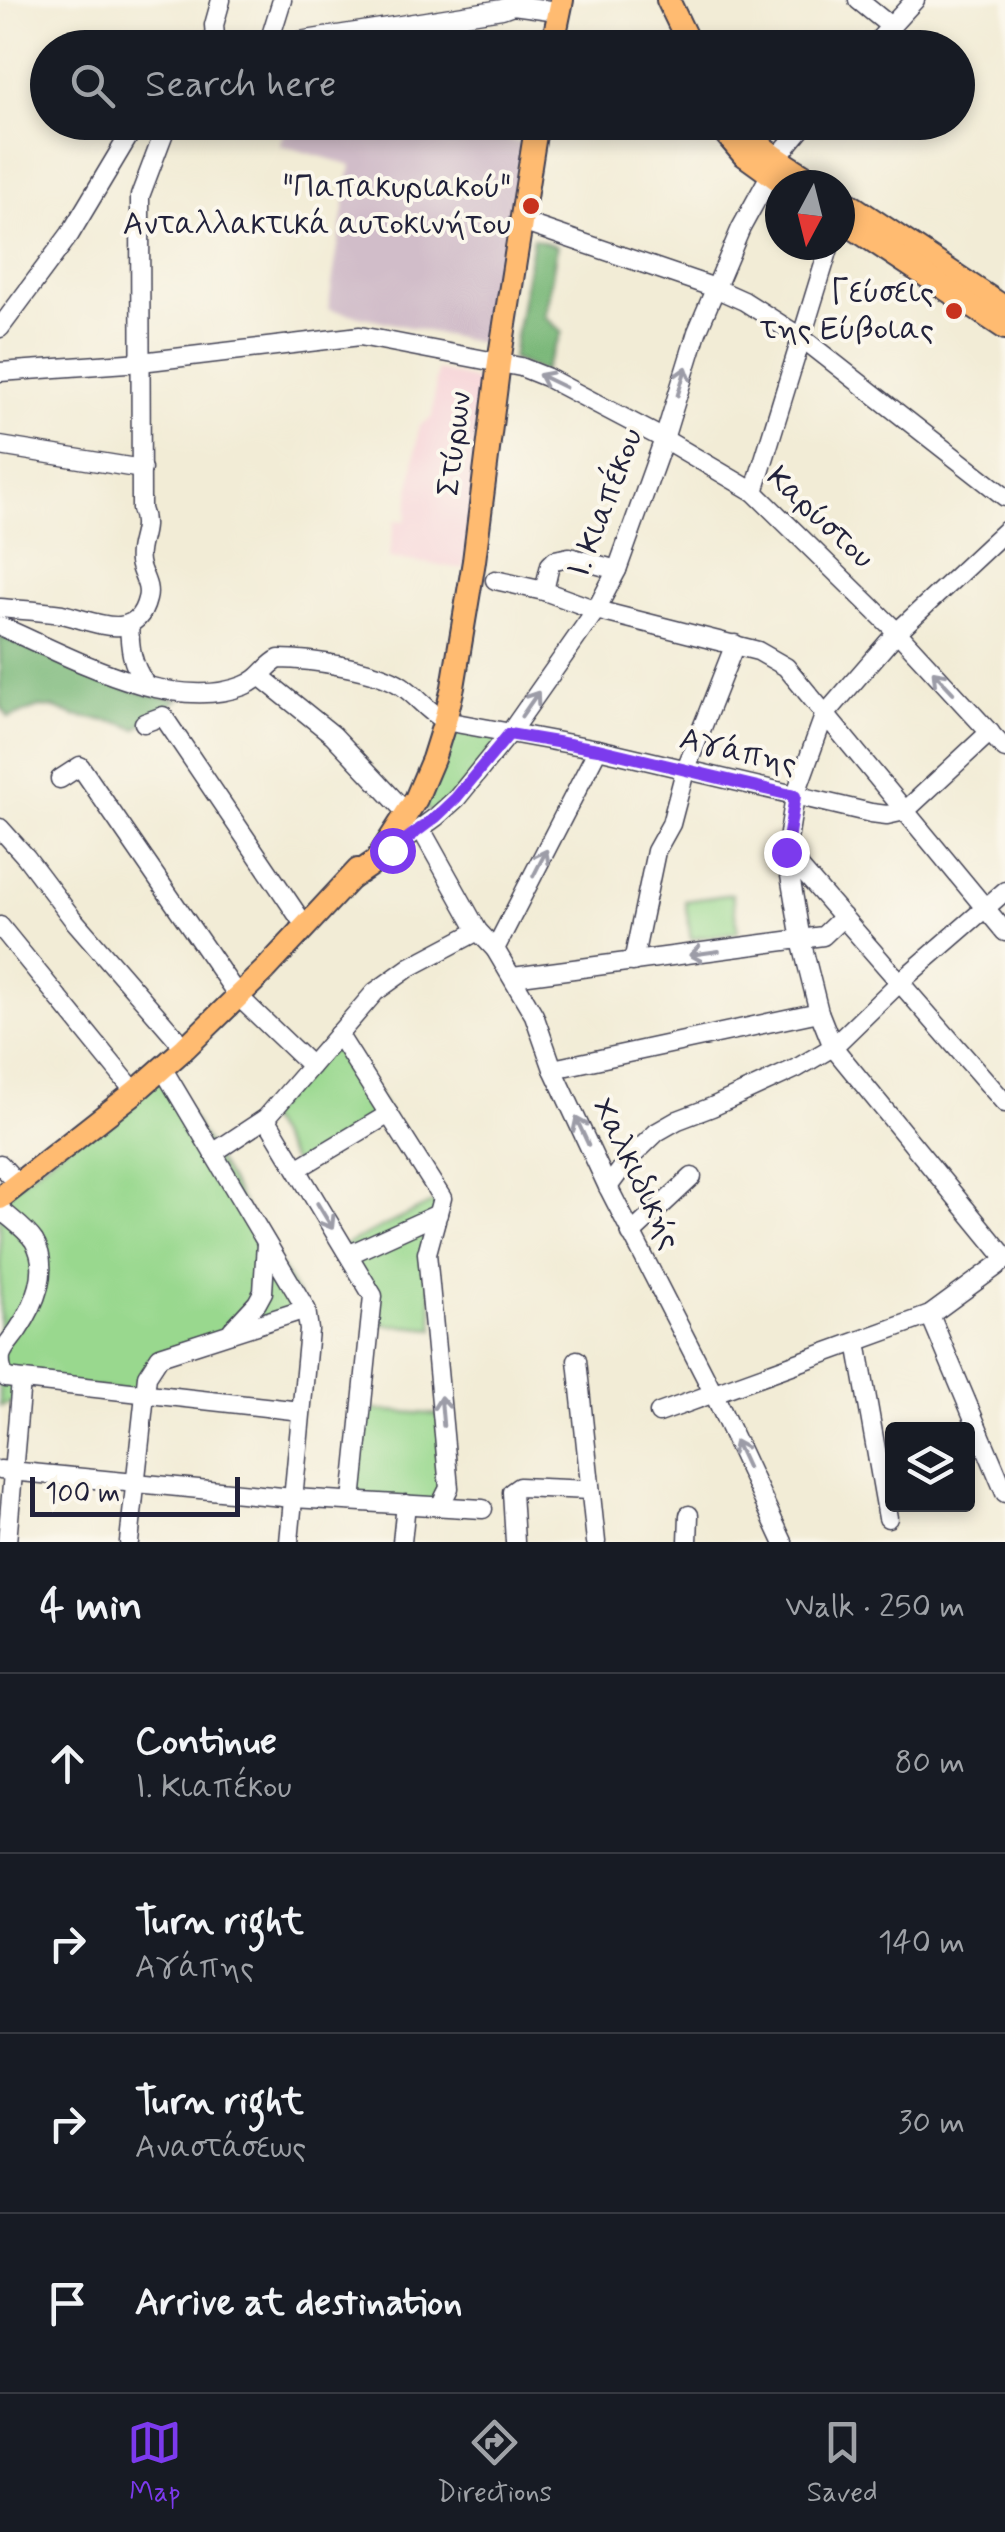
<!DOCTYPE html>
<meta charset="utf-8">
<style>
:root{--surface:#171b24;--page:#20242c;--text:#f1f3f6;--muted:#9ea1a6;--line:#363941;--accent:#7c3aed}
body{margin:0;font-family:Mynerve,sans-serif;background:var(--page);color:var(--text)}
.controls{position:absolute;right:30px;bottom:30px;display:grid;overflow:hidden;border-radius:10px;box-shadow:0 5px 15px #0003}
.controls button{width:90px;height:90px;display:grid;place-items:center;padding:0;border:0;border-bottom:2px solid var(--line);background:var(--surface);color:var(--text);font:50px sans-serif}
.compass{position:absolute;left:765px;top:170px;width:90px;height:90px;border-radius:50%;background:var(--surface);box-shadow:0 5px 15px #0003;rotate:187deg}
.scale{position:absolute;left:30px;bottom:25px;width:210px;box-sizing:border-box;padding-left:10px;border:5px solid #22223b;border-top:0;font-size:28px;line-height:35px;white-space:nowrap;color:#22223b;-webkit-text-stroke:8px #fbf7ec;paint-order:stroke}
.stop{position:absolute;width:30px;height:30px;margin:-22px;border:8px solid #7c3aed;border-radius:50%;background:#fff}
.stop.end{background:#7c3aed;border-color:#fff;box-shadow:0 2px 10px #0008}
.list{margin:0;padding:0;list-style:none}
h2{display:flex;justify-content:space-between;align-items:center;height:130px;margin:0;padding:0 40px;font-size:42px}
h2 small{font-size:32px;font-weight:400;color:var(--muted)}
.list li{display:grid;grid-template-columns:65px 1fr auto;gap:30px;align-items:center;box-sizing:border-box;height:180px;padding:0 40px;border-top:2px solid var(--line)}
.list b{display:block;font-size:38px;white-space:nowrap}
.list p{margin:0;font-size:32px;white-space:nowrap;color:var(--muted)}
.list em{font-size:32px;font-style:normal;color:var(--muted)}
.icon{flex:none;width:55px;height:55px;fill:none;stroke:currentColor;stroke-width:2;stroke-linecap:round;stroke-linejoin:round}
.map{position:relative;flex:none;width:1005px;height:1542px;overflow:hidden}
.search{position:absolute;background:var(--surface);box-shadow:0 5px 15px #0003;left:30px;right:30px;top:30px;height:110px;display:flex;align-items:center;gap:25px;box-sizing:border-box;padding:0 35px;border-radius:55px;color:var(--muted);font-size:38px}
.sheet{height:850px;background:var(--surface)}
nav{display:flex;justify-content:space-around;align-items:center;box-sizing:border-box;height:140px;border-top:2px solid var(--line);background:var(--surface);font-size:28px;color:var(--muted)}
nav a{display:grid;justify-items:center;gap:5px}
nav .on{color:var(--accent)}
.map>svg:first-child{display:block}
.built{fill:#f6cfd6}
.industrial{fill:#d1bdc9}
.green{fill:#99d88e;stroke:#5e7d64;stroke-width:2.5}
.forest{fill:#7ab879;stroke:#4e6d5a;stroke-width:2.5}
.lines{fill:none;stroke-linecap:round;stroke-linejoin:round}
.minor-casing{stroke:#414052;stroke-width:21}
.major-casing{stroke:#414052;stroke-width:26}
.minor{stroke:#fff;stroke-width:18}
.major{stroke:#ffbb71;stroke-width:22}
.oneway{stroke:#9c9ca7}
.route{stroke:#7c3aed;stroke-width:12}
.poi-dot{fill:#c8321e;stroke:#fbf7ec;stroke-width:4}
.labels{text-anchor:middle;dominant-baseline:central;stroke-width:8;stroke-linejoin:round;paint-order:stroke}
.poi-label{font-size:32px;fill:#22223b;stroke:#fbf7ec;text-anchor:end}
.street-label{font-size:32px;fill:#22223b;stroke:#fbf7ec}
</style>
<div class="map">
<svg width="1005" height="1542" viewBox="0 0 1005 1542">
<rect width="100%" height="100%" fill="#fbf7ec"/>
<filter id="ink" filterUnits="userSpaceOnUse"><feTurbulence type="fractalNoise" baseFrequency=".01" numOctaves="2"/><feDisplacementMap in="SourceGraphic" scale="20" xChannelSelector="R" yChannelSelector="G"/><feConvolveMatrix kernelMatrix="1 2 1 2 8 2 1 2 1" color-interpolation-filters="sRGB"/></filter>
<filter id="wash" filterUnits="userSpaceOnUse"><feTurbulence type="fractalNoise" baseFrequency=".0048" numOctaves="4" result="noise"/><feDisplacementMap in="SourceGraphic" scale="40" xChannelSelector="R" yChannelSelector="G"/><feGaussianBlur stdDeviation="2.25" result="paint"/><feColorMatrix in="noise" values="0 0 0 0 0 0 0 0 0 0 0 0 0 0 0 0 0 1.4 0 .05"/><feComposite in="paint" operator="in"/></filter>
<g filter="url(#wash)">
<rect width="100%" height="100%" fill="#f2ecd6"/>
<!-- built -->
<polygon class="built" points="437,370 484,382 481,436 464,569 389,558 395,520 406,521 419,426 432,417"/>
<!-- industrial -->
<polygon class="industrial" points="286,123 453,123 522,144 489,345 328,309 351,165 280,145"/>
<!-- green -->
<g class="green">
<polygon points="445,721 509,734 436,817 416,799"/>
<polygon points="732,894 738,932 691,939 685,901"/>
<polygon points="338,1034 389,1114 297,1169 266,1118"/>
<polygon points="163,1069 306,1309 161,1356 145,1393 22,1381 19,1401 0,1406 0,1198"/>
<polygon points="442,1198 427,1253 434,1329 371,1323 373,1296 343,1246"/>
<polygon points="361,1409 442,1415 440,1506 352,1501"/>
</g>
<!-- forest -->
<g class="forest">
<polygon points="533,238 557,246 545,317 562,332 543,372 512,359"/>
<path d="M0,636C59,660 115,694 179,699L136,729L121,723L74,716L55,708L39,707L9,718L0,705Z"/>
</g>
</g>
<g filter="url(#ink)">
<g class="lines">
<!-- minor casing -->
<g class="minor-casing">
<g id="minor">
<polyline points="858,0 889,25"/>
<polyline points="268,45 282,0"/>
<polyline points="216,48 214,25 221,0"/>
<polyline points="255,48 502,9 513,5 550,10"/>
<polyline points="871,48 915,0"/>
<polyline points="777,158 807,122"/>
<polyline points="522,222 715,288 744,301 802,338 1005,497"/>
<polyline points="0,328 70,234 137,122"/>
<polyline points="0,372 141,362 360,336 521,367 546,377 664,439 754,492 897,632 1005,749"/>
<polyline points="0,446 142,469"/>
<polyline points="754,492 830,245"/>
<polyline points="1005,531 897,632 824,716 795,796 786,852 801,940 819,1012 833,1047 1005,1257"/>
<polyline points="617,570 569,557 555,560 550,565 544,591 596,610 758,651 786,667 1005,932"/>
<polyline points="495,580 544,591"/>
<path d="M0,608C21,610 41,611 62,614C91,620 136,645 147,599C151,585 141,575 139,562C136,542 150,531 141,509L140,196L168,122"/>
<path d="M129,624C130,649 131,662 145,684"/>
<path d="M0,626C67,655 169,714 243,686C262,679 265,666 279,659C310,659 377,669 402,686C418,697 428,712 445,721L598,749L871,813L887,815L905,811L990,732"/>
<polyline points="261,677 333,735 400,806"/>
<polyline points="144,723 163,716 305,926"/>
<polyline points="60,779 80,766 238,996 311,1066"/>
<polyline points="0,828 26,857 72,918 185,1048"/>
<polyline points="426,838 478,931 495,949 534,1015 553,1069 608,1187 714,1394 783,1542"/>
<polyline points="787,853 1005,1103"/>
<polyline points="381,857 436,817 457,798 509,734 596,610 617,570 664,439 697,332 741,228 770,175"/>
<polyline points="0,926 135,1092"/>
<polyline points="495,949 598,749"/>
<polyline points="633,962 656,851 671,824 685,771 735,644"/>
<polyline points="513,977 823,936 843,917"/>
<polyline points="338,1034 442,1198 427,1253 449,1488 440,1506"/>
<polyline points="163,1069 306,1309 309,1330 289,1542"/>
<polyline points="553,1069 819,1012"/>
<polyline points="266,1118 373,1296 352,1501"/>
<polyline points="213,1153 266,1118 375,992 410,967 478,931"/>
<polyline points="0,1164 18,1184"/>
<polyline points="297,1169 389,1114"/>
<polyline points="608,1187 628,1160 657,1132 678,1120 712,1107 797,1068 833,1047 900,982 1005,891"/>
<path d="M0,1209C12,1220 25,1228 34,1241C51,1269 35,1305 18,1330C13,1338 4,1346 1,1356C0,1365 1,1371 6,1378L301,1411"/>
<polyline points="631,1234 692,1177"/>
<polyline points="350,1254 438,1214"/>
<polyline points="930,1315 1005,1493"/>
<polyline points="232,1330 257,1303 263,1292 266,1243"/>
<polyline points="857,1342 888,1518"/>
<polyline points="577,1360 596,1542"/>
<polyline points="659,1413 930,1315 1005,1260"/>
<polyline points="0,1470 293,1498 483,1509"/>
<polyline points="7,1542 21,1381"/>
<polyline points="129,1542 147,1376 160,1356 306,1309"/>
<polyline points="402,1542 406,1504"/>
<polyline points="515,1542 512,1492 519,1487 590,1490"/>
<polyline points="688,1542 689,1515"/>
</g>
</g>
<!-- major casing -->
<g class="major-casing">
<g id="major">
<polyline points="668,0 691,48"/>
<polyline points="552,48 562,0"/>
<polyline points="716,122 743,154 786,185"/>
<path d="M738,122C760,150 790,167 820,185"/>
<polyline points="840,198 1005,308"/>
<polyline points="840,219 1005,328"/>
<polyline points="351,878 376,861 416,799 433,759 445,721 453,687 474,561 499,362 537,122"/>
<polyline points="0,1198 135,1092 185,1048 265,970 358,870"/>
</g>
</g>
<!-- minor -->
<use href="#minor" class="minor"/>
<!-- major -->
<use href="#major" class="major"/>
</g>
<!-- one-way arrows -->
<defs><path id="oneway-shaft" d="M-6 0H5M1.5-3L5.5 0L1.5 3" fill="none" stroke-width="1.6" stroke-linecap="round" stroke-linejoin="round" transform="scale(2.5)"/></defs>
<g class="oneway">
<use href="#oneway-shaft" transform="translate(552 381) rotate(-154)"/>
<use href="#oneway-shaft" transform="translate(682 381) rotate(-73)"/>
<use href="#oneway-shaft" transform="translate(943 682) rotate(-133)"/>
<use href="#oneway-shaft" transform="translate(530 704) rotate(-55)"/>
<use href="#oneway-shaft" transform="translate(540 863) rotate(-63)"/>
<use href="#oneway-shaft" transform="translate(704 953) rotate(172)"/>
<use href="#oneway-shaft" transform="translate(582 1131) rotate(-115)"/>
<use href="#oneway-shaft" transform="translate(325 1216) rotate(59)"/>
<use href="#oneway-shaft" transform="translate(442 1411) rotate(-95)"/>
<use href="#oneway-shaft" transform="translate(741 1454) rotate(-115)"/>
</g>
</g>
<g class="lines" filter="url(#ink)">
<!-- route -->
<polyline class="route" points="392,850 436,817 456,798 509,734 598,749 795,796 786,852"/>
</g>
<!-- markers -->
<g class="poi-dot">
<circle cx="531" cy="206" r="10"/>
<circle cx="954" cy="311" r="10"/>
</g>
<g class="labels">
<!-- poi labels -->
<g class="poi-label">
<text x="511" y="188">"Παπακυριακού"<tspan x="511" dy="37">Ανταλλακτικά αυτοκινήτου</tspan></text>
<text x="934" y="293">Γεύσεις<tspan x="934" dy="37">της Εύβοιας</tspan></text>
</g>
<!-- street labels -->
<g class="street-label">
<text transform="translate(455 444) rotate(-83)">Στύρων</text>
<text transform="translate(606 503) rotate(-69)">Ι. Κιαπέκου</text>
<text transform="translate(820 518) rotate(43)">Καρύστου</text>
<text transform="translate(738 752) rotate(13)">Αγάπης</text>
<text transform="translate(636 1174) rotate(64)">Χαλκιδικής</text>
</g>
</g>
</svg>
<div class="controls">
<button><svg class="icon" aria-label="layers" viewBox="0 0 24 24"><path d="M12 4l9 5-9 5-9-5zM3 14l9 5 9-5"/></svg></button>
</div>
<svg class="compass" viewBox="-18 -18 36 36"><path d="M0-13l5 13h-10z" fill="#e53935"/><path d="M0 13l5-13h-10z" fill="#9ea1a6"/></svg>
<div class="scale">100 m</div>
<div class="stop" style="left:392px;top:850px"></div>
<div class="stop end" style="left:786px;top:852px"></div>
<div class="search"><svg class="icon" aria-label="search" viewBox="0 0 24 24"><circle cx="10" cy="10" r="6"/><path d="M15 15l6 6"/></svg>Search here</div>
</div>
<section class="sheet">
<h2>4 min<small>Walk · 250 m</small></h2>
<ul class="list">
<li><svg class="icon" aria-label="ahead" viewBox="0 0 24 24"><path d="M12 20V5M6 11l6-6 6 6"/></svg><div><b>Continue</b><p>Ι. Κιαπέκου</p></div><em>80 m</em></li>
<li><svg class="icon" aria-label="right" viewBox="0 0 24 24"><path d="M7 20v-9h11M14 6l5 5-5 5"/></svg><div><b>Turn right</b><p>Αγάπης</p></div><em>140 m</em></li>
<li><svg class="icon" aria-label="right" viewBox="0 0 24 24"><path d="M7 20v-9h11M14 6l5 5-5 5"/></svg><div><b>Turn right</b><p>Αναστάσεως</p></div><em>30 m</em></li>
<li><svg class="icon" aria-label="arrive" viewBox="0 0 24 24"><path d="M6 21V4h12l-3 4 3 4H6"/></svg><div><b>Arrive at destination</b></div></li>
</ul>
</section>
<nav>
<a class="on"><svg class="icon" aria-label="map" viewBox="0 0 24 24"><path d="M3 6l6-2 6 2 6-2v14l-6 2-6-2-6 2zM9 4v14M15 6v14"/></svg>Map</a>
<a><svg class="icon" aria-label="directions" viewBox="0 0 24 24"><path d="M12 3l9 9-9 9-9-9zM9 14v-3h6M13 9l2 2-2 2"/></svg>Directions</a>
<a><svg class="icon" aria-label="saved" viewBox="0 0 24 24"><path d="M7 4h10v16l-5-4-5 4z"/></svg>Saved</a>
</nav>
